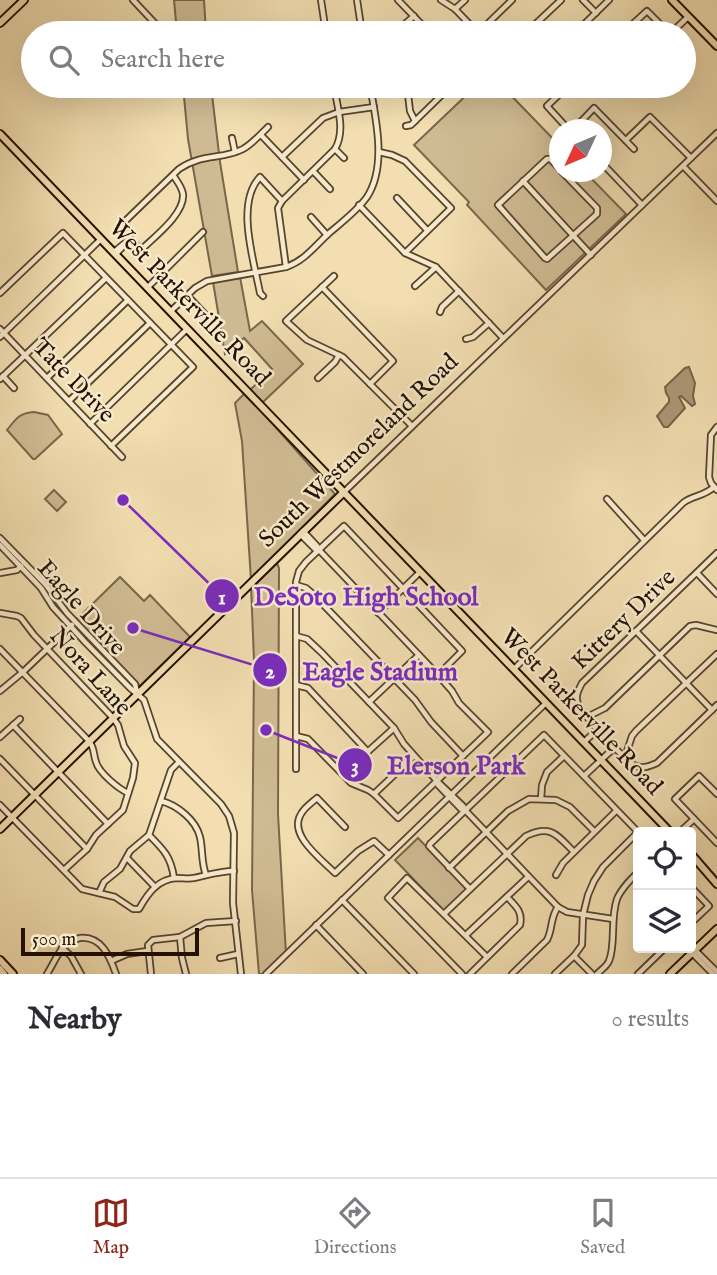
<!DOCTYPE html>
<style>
:root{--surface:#fff;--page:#f7f7f7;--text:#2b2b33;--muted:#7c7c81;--line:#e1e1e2;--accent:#8f2418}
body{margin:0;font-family:"IM FELL English",serif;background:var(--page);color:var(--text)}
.controls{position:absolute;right:21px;bottom:21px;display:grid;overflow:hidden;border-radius:7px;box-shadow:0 7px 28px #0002}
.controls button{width:63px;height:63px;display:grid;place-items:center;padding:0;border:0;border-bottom:2px solid var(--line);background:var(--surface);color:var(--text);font:35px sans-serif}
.compass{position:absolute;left:549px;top:119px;width:63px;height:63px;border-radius:50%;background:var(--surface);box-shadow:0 7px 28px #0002;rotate:226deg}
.scale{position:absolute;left:21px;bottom:18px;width:178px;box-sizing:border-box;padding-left:7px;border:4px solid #241102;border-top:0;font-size:19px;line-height:24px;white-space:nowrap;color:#241102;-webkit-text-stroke:5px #f7eacc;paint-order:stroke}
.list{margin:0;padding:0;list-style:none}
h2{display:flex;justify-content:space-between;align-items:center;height:91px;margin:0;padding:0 28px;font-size:30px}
h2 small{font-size:23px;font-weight:400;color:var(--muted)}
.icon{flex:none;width:38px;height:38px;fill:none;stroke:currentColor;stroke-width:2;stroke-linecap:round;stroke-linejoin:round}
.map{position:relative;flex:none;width:717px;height:974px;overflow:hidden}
.search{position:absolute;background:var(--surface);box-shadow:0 7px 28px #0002;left:21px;right:21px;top:21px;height:77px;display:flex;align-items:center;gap:18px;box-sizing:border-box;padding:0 24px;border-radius:38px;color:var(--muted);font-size:26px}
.sheet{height:203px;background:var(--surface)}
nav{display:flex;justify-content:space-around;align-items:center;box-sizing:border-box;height:98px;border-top:2px solid var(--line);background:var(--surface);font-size:19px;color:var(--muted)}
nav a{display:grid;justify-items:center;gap:4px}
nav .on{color:var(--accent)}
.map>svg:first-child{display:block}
.green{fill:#cfbb93;stroke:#7a664a;stroke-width:2}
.water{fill:#ac9876;stroke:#766248;stroke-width:2}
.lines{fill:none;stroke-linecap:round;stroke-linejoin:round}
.minor-casing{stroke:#58442e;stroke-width:8}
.major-casing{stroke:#241102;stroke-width:10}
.minor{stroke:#f7eacc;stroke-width:4.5}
.major{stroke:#f2deb1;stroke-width:6}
.labels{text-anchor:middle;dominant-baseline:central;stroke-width:5;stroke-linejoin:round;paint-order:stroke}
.street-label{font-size:24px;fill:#241102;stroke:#f7eacc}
.leader{fill:none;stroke:#7b2cbf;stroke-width:2.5}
.callout-dot{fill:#7b2cbf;stroke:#f7eacc;stroke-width:2.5}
.mark-label{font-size:21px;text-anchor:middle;font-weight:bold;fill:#fff}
.callout-label{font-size:26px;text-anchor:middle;font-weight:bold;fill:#7b2cbf;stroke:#f7eacc;stroke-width:5;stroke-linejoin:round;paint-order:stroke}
</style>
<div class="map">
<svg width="717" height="974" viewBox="0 0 717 974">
<rect width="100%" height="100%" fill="#f2deb1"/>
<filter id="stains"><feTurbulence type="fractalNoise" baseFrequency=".00286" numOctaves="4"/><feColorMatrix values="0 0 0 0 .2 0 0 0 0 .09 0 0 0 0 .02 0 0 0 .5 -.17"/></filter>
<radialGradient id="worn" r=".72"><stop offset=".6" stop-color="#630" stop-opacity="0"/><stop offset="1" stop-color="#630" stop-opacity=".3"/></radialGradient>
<!-- green -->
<g class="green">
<polygon points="174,0 204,0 206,33 177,33"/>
<polygon points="183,86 211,86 220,162 238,272 212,276 188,139"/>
<polygon points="476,86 502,86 559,145 560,172 585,172 626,214 546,290 467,205 469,202 414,145"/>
<polygon points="240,277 250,331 262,321 303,364 262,403 250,390 272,369 244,338 225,354 213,282"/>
<polygon points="245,393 335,494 251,580 242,441 235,403"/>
<path d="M34,412L48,415L62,434L35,459H33L7,430C16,419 19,413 34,412Z"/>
<polygon points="54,490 66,502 57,511 45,499"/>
<polygon points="276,561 279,568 278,814 286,954 263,974 259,974 252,890 254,661 251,585"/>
<polygon points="120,577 144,601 150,595 190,637 140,686 76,620"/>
<polygon points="418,838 468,890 445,912 395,860"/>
</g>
<!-- water -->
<polygon class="water" points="689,367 695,383 693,396 695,404 692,406 681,396 679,397 685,408 668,427 664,427 657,416 669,402 669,398 666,393 665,387 685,368"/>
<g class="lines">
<!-- minor casing -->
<g class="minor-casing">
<g id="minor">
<polyline points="133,0 164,33"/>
<polyline points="321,0 326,33"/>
<polyline points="357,0 362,33"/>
<polyline points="398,0 430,33"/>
<polyline points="441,0 455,9 478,33 512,0"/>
<polyline points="583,0 596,13"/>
<polyline points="455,9 465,0"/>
<polyline points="398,33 398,30 414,16"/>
<polyline points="526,33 561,0"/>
<polyline points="575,33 609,0"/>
<polyline points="623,33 647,11 669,33"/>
<polyline points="671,33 688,17"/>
<polyline points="407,86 410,111 415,121"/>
<polyline points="568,86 547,106 569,130"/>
<polyline points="406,126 411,125 451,86"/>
<polyline points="573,130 594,108 634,149"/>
<polyline points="261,135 304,180"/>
<polyline points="232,138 235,152"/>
<polyline points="626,140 650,117 691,158"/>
<polyline points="335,149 344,158"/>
<polyline points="379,152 392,155 405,161 451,208 405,253"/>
<polyline points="282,157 323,118 339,112 374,107"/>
<polyline points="602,163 642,205"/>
<polyline points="683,166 717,201"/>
<polyline points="560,169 550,159 547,159 498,205 545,258 547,259 597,214 597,208 562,172"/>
<polyline points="313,171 330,189"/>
<path d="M173,175C177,181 182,187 183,194C185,214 154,237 141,250L119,227L179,169C202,153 222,160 243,149C252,144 260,135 268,127"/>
<polyline points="523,181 591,255"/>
<polyline points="397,198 427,230"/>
<polyline points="359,205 405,253 436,267 503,338"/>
<polyline points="311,217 327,235"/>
<polyline points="114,252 126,242"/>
<polyline points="116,254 130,239"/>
<path d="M286,267L278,208L282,201L335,149C346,130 337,107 334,86"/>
<polyline points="334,276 286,321 307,340 343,357 412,426"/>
<polyline points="415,286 436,267"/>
<polyline points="148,287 203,232"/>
<polyline points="322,287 393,361 370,384"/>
<polyline points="0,293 63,233 193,367 111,446"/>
<polyline points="187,295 215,325"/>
<path d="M263,296L260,293C254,261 235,203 260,177L282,201"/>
<path d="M171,311L195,288L207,281L286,267C304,261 314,247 328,234C341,223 357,211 367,197C387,166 376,119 370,86"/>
<polyline points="440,312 442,307 459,291"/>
<polyline points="0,329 122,457"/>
<polyline points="0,337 101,239"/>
<polyline points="466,339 473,337 489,323"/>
<polyline points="3,376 14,388"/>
<polyline points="47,378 128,300"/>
<polyline points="318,378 335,362 339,355"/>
<polyline points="0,379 106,278"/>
<polyline points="69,401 150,323"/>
<polyline points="90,424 187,329"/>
<polyline points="717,427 711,435 709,477 711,483 717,490"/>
<polyline points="344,492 717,133"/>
<polyline points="607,499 644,540"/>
<polyline points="300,534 315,549 318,550"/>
<polyline points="0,538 45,584 67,613 135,684 137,692"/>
<polyline points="0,545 41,588 53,607 85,642 130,688 144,700 157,739 221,804 229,816 234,833 233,903 241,974"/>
<path d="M717,553L582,683C578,691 575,696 578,704C581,713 627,763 636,766C643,769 650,766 657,763L717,705"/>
<polyline points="0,573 17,570 21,566"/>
<polyline points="697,573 717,594"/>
<polyline points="296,585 306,588 313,594 415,700 431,722 463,756"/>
<polyline points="0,613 17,616 21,618 34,635 113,718 118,725 124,746 135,763 133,778 123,810 96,835 87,849 64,870"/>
<polyline points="378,613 420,572"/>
<polyline points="636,631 712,710"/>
<polyline points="296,636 307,639 322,653 394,728 404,744 437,781 438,785 461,809 464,810"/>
<path d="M0,649L89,741C95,749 93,754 96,762C99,773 119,789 128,793"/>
<path d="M514,669L683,503C693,495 703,497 714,487"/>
<polyline points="296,685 308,688 368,752"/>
<polyline points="0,691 23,672 72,625"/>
<polyline points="369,702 419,655"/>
<polyline points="587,717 605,708 690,626 696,625 717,630"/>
<polyline points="13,725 108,824"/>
<polyline points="296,736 308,739 351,783 368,790 374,794 398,818 488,732 459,703 452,691 438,675 319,550 317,546 303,531"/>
<polyline points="0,737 20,719"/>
<polyline points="584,742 598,729"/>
<polyline points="625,757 632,736 636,731 717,654"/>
<polyline points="0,759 87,849"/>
<polyline points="296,769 296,582 299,571 306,562 344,526 462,651 438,675"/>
<polyline points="343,774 394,728"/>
<polyline points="584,776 615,747"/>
<polyline points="438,782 463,806 465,810 558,907 567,912 613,919"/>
<polyline points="374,794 414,756"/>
<polyline points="717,794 699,776 675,799 717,843"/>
<polyline points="541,799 542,785 547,772 564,756"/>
<path d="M161,801C177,805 196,820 200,837C203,850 201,862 206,875"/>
<path d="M0,805L82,889L115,897L133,909H139C148,893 158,879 177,878C183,878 189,879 194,878C208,875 220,871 234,871"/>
<path d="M345,827L317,798C311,803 304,808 301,814C288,835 321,859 335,873L358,851L374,841L389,855"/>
<polyline points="680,832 694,819"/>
<path d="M149,835C164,850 171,857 174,878"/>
<polyline points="127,858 155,887"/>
<polyline points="449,868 508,811 529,799 556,800 570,807 594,831"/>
<polyline points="556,875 563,863 616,811"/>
<polyline points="691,887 709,906 691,923"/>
<polyline points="470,889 429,846 430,844 544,735 638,832"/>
<polyline points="99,893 104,882 120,869 130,851 149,835 171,770 179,762"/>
<polyline points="342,900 414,974"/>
<path d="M445,913L526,836C551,824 557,835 574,852"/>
<polyline points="316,925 363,974"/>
<polyline points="466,935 528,877"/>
<polyline points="180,937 182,958 186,974"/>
<polyline points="62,948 71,956 81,974"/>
<polyline points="695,950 717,972"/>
<polyline points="692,953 713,974"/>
<polyline points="574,956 592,974"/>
<polyline points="220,958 238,954"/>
<polyline points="111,961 127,954 147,951"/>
<path d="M47,974C52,966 56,957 61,950C66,944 73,939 80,938C102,936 110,957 116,974"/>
<polyline points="151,974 148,945 153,940 180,937 206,923 236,921"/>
<polyline points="266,974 546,703"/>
<polyline points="462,974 388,898 407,878 487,957"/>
<path d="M470,974L520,925C523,912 516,906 507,897"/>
<path d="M512,974L547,940C553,929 550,917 558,907"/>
<polyline points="555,974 574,956 582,945 583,915 588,895 594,881 603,867 638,832"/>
<path d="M597,974C601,970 607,966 609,961C616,945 610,919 617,899C621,889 630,880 638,872"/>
<polyline points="638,974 665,948"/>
</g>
</g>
<!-- major casing -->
<g class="major-casing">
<g id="major">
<polyline points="672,0 717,46"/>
<polyline points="0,23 24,0"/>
<polyline points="0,134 670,832"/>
<polyline points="0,829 344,492"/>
<polyline points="691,854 717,884"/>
<polyline points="0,960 13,974"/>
<polyline points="0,969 4,974"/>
<polyline points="670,974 717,929"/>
</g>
</g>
<!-- minor -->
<use href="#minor" class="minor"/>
<!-- major -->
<use href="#major" class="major"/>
</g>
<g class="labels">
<!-- street labels -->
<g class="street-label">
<text transform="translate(189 303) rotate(46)">West Parkerville Road</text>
<text transform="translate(73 381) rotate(46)">Tate Drive</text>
<text transform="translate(359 451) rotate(-44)">South Westmoreland Road</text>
<text transform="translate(81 608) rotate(48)">Eagle Drive</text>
<text transform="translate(624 620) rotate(-44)">Kittery Drive</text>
<text transform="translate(90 672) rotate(48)">Nora Lane</text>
<text transform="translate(581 712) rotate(46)">West Parkerville Road</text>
</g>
</g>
<!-- callouts -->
<path class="leader" d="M123 500L222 596M133 628L270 670M266 730L355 765"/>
<g class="callout-dot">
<circle cx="123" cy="500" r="7"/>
<circle cx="133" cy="628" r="7"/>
<circle cx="266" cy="730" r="7"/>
<circle cx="222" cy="596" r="18"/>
<circle cx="270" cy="670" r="18"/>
<circle cx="355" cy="765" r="18"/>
</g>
<g class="mark-label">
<text x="222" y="604">1</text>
<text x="270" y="678">2</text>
<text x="355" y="772">3</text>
</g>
<g class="callout-label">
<text x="366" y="605">DeSoto High School</text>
<text x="380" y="680">Eagle Stadium</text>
<text x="456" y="774">Elerson Park</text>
</g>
<rect width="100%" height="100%" filter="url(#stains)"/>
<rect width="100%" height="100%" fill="url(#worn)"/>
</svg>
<div class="controls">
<button><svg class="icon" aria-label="locate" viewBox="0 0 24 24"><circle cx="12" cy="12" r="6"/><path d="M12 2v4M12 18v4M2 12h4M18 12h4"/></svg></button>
<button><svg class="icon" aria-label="layers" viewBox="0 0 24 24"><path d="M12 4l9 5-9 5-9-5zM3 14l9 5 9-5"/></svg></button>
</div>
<svg class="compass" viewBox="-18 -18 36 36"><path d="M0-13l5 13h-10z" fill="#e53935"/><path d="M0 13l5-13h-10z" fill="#7c7c81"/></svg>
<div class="scale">500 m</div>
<div class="search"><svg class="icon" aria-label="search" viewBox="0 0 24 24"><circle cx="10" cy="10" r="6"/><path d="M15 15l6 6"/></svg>Search here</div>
</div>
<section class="sheet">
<h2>Nearby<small>0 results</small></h2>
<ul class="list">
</ul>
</section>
<nav>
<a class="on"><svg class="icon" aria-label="map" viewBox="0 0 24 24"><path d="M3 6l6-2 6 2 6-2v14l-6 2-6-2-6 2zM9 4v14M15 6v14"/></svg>Map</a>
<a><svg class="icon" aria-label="directions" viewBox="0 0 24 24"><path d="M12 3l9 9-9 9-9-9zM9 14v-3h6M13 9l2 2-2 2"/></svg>Directions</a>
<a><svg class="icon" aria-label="saved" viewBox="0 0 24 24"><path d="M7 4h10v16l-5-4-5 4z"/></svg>Saved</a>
</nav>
